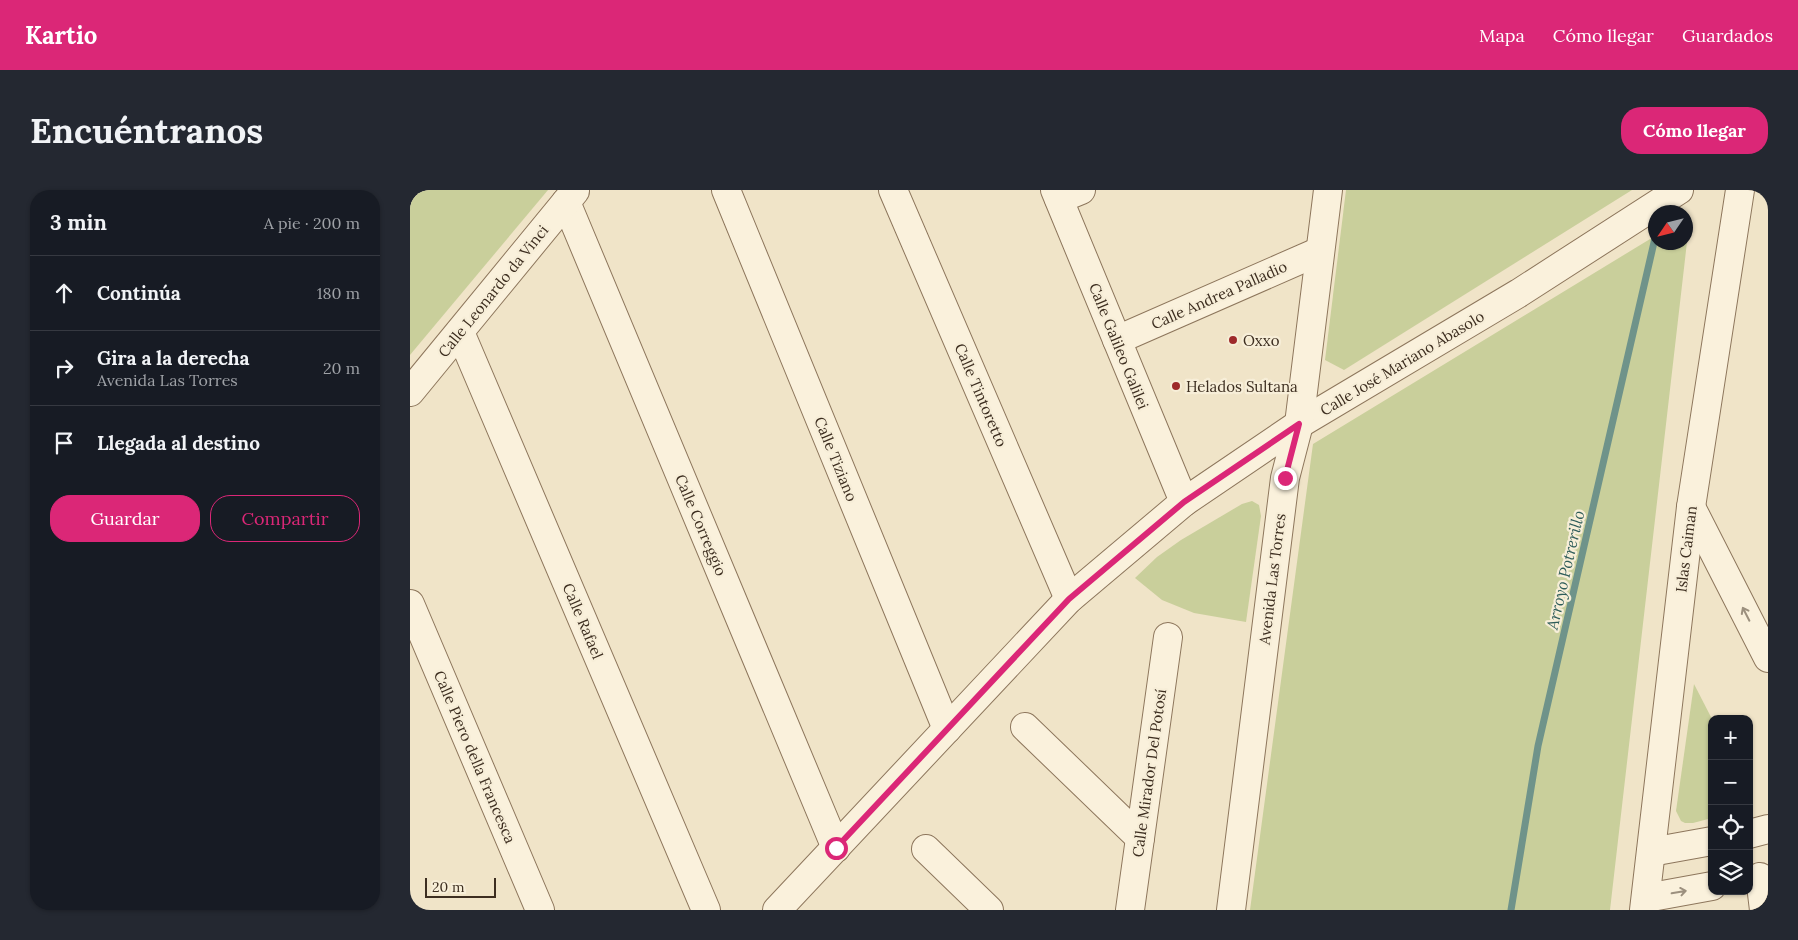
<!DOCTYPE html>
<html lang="es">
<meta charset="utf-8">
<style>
:root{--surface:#171b24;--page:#242831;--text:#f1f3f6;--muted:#9ea1a6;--line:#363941;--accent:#db2777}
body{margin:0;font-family:Lora,serif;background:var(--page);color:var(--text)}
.controls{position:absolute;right:15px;bottom:15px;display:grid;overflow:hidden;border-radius:10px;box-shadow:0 1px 4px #0004}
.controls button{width:45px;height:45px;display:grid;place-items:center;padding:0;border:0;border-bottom:1px solid var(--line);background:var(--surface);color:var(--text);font:25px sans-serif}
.compass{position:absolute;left:1238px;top:15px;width:45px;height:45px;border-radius:50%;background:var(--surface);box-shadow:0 1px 4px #0004;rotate:235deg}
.scale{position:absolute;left:15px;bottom:12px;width:71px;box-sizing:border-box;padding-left:5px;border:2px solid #3d2e20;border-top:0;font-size:14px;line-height:18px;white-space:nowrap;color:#3d2e20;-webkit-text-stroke:4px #f7eed8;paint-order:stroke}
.stop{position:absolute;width:15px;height:15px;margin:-11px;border:4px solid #db2777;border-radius:50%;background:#fff}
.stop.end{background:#db2777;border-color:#fff;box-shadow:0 1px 5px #0008}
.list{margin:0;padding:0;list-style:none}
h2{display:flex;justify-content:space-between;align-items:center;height:65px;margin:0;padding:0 20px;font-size:21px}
h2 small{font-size:16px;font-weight:400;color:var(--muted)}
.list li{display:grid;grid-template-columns:32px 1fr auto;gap:15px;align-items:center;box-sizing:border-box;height:75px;padding:0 20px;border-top:1px solid var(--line)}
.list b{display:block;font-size:19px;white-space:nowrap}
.list p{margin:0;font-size:16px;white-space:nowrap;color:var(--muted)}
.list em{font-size:16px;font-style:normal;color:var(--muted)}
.actions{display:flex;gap:10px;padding:15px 20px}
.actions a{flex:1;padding:11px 0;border:1px solid var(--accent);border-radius:20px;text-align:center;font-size:18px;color:var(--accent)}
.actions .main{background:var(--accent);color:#fff}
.icon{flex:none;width:28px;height:28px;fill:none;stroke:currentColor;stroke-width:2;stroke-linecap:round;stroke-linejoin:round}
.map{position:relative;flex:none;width:1358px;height:720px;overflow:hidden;border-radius:20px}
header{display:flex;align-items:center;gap:30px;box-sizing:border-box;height:70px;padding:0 25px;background:var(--accent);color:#fff}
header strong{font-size:24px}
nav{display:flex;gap:28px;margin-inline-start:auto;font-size:18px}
.intro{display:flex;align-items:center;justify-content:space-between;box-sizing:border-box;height:120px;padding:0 30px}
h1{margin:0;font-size:35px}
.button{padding:12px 22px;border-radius:20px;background:var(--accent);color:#fff;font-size:18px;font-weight:700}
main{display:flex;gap:30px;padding:0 30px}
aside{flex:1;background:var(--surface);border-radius:20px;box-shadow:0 1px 4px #0004}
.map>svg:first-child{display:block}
.green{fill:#c9cf9b}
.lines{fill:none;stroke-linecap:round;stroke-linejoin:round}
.stream{stroke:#6f938a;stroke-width:7}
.minor-casing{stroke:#8d765c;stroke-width:30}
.minor{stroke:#faf1dc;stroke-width:28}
.oneway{stroke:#9c907e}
.route{stroke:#db2777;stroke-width:6}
.poi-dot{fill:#9e2a2b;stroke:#f7eed8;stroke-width:2}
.labels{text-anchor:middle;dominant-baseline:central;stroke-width:4.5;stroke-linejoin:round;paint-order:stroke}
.street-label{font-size:15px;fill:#3d2e20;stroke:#f7eed8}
.poi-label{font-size:15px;fill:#3d2e20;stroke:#f7eed8;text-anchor:start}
.water-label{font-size:16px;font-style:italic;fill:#2f5d5a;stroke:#f7eed8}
</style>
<header>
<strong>Kartio</strong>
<nav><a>Mapa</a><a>Cómo llegar</a><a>Guardados</a></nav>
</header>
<div class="intro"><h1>Encuéntranos</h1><a class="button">Cómo llegar</a></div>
<main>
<aside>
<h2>3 min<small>A pie · 200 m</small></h2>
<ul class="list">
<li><svg class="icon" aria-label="ahead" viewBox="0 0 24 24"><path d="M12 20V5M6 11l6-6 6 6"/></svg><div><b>Continúa</b></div><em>180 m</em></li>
<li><svg class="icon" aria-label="right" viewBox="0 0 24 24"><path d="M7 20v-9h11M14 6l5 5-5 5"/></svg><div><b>Gira a la derecha</b><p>Avenida Las Torres</p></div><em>20 m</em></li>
<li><svg class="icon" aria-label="arrive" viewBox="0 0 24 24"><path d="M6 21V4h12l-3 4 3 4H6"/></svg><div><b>Llegada al destino</b></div></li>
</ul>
<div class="actions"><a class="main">Guardar</a><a>Compartir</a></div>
</aside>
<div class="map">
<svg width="1358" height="720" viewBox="0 0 1358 720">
<rect width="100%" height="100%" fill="#f0e4c8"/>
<!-- green -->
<g class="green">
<polygon points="0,0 138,0 0,165"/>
<polygon points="936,0 1222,0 934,180 915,170"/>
<polygon points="1280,26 1200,720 840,720 903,254 1245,46 1246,52 1276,52 1276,28"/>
<polygon points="842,311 849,315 851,326 836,432 784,423 752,410 725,388 747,367 771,350 832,314"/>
<polygon points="1284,494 1302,529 1302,628 1283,633 1275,633 1271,631 1266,621"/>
</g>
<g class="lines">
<!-- stream -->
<polyline class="stream" points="1101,720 1128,556 1245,48"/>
<!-- minor casing -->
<g class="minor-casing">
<g id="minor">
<polyline points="316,0 537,539"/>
<polyline points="483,0 659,409"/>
<polyline points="645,0 774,312"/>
<polyline points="649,9 671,0"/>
<polyline points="156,12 426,658"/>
<polyline points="50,142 296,720"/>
<polyline points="707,150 910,61"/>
<polyline points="0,202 165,1"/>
<polyline points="1281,317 1358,468"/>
<polyline points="0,414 130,720"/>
<polyline points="615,537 730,648"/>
<polyline points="1339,644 1358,639"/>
<polyline points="516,659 579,720"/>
<polyline points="1241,662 1302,651"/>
<polyline points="1350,687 1354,720"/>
<polyline points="1236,708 1302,696"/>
<polyline points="367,720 659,409 774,312 889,234 1109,103 1269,0"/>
<polyline points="720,720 758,447"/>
<polyline points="821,720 875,288 889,234 918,0"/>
<polyline points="1234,720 1281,317 1330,0"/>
</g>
</g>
<!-- minor -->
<use href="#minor" class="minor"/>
</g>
<!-- one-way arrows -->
<defs><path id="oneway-shaft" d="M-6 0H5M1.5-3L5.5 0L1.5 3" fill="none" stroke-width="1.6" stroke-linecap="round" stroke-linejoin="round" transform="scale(1.25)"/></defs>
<g class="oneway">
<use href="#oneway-shaft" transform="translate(1336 424) rotate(-117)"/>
<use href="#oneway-shaft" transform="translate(1269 702) rotate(-10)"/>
</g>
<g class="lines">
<!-- route -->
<polyline class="route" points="426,658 659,409 774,312 889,234 875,288"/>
</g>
<!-- markers -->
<g class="poi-dot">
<circle cx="823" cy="150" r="5"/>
<circle cx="766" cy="196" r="5"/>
</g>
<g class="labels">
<!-- street labels -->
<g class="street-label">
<text transform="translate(83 101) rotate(-51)">Calle Leonardo da Vinci</text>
<text transform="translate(809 105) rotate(-24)">Calle Andrea Palladio</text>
<text transform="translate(709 156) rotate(68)">Calle Galileo Galilei</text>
<text transform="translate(992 173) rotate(-31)">Calle José Mariano Abasolo</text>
<text transform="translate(571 205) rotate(67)">Calle Tintoretto</text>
<text transform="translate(426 269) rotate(68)">Calle Tiziano</text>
<text transform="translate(291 335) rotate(67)">Calle Correggio</text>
<text transform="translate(1276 359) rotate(-83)">Islas Caiman</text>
<text transform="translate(862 389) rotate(-83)">Avenida Las Torres</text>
<text transform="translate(173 431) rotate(67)">Calle Rafael</text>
<text transform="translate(65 567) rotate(67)">Calle Piero della Francesca</text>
<text transform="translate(739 583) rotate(-82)">Calle Mirador Del Potosí</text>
</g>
<!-- poi labels -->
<g class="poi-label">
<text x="833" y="150">Oxxo</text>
<text x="776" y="196">Helados Sultana</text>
</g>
<!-- water labels -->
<g class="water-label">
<text transform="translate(1155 380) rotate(-77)">Arroyo Potrerillo</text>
</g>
</g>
</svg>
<div class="controls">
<button>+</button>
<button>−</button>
<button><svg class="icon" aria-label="locate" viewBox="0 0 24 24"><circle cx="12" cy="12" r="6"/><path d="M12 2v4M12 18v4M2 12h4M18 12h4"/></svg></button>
<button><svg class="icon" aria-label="layers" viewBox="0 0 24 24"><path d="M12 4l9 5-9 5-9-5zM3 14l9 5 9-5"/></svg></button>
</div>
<svg class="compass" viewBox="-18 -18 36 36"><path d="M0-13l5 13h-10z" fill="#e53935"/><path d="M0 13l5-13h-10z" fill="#9ea1a6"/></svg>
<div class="scale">20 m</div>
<div class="stop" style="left:426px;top:658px"></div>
<div class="stop end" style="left:875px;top:288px"></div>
</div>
</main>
